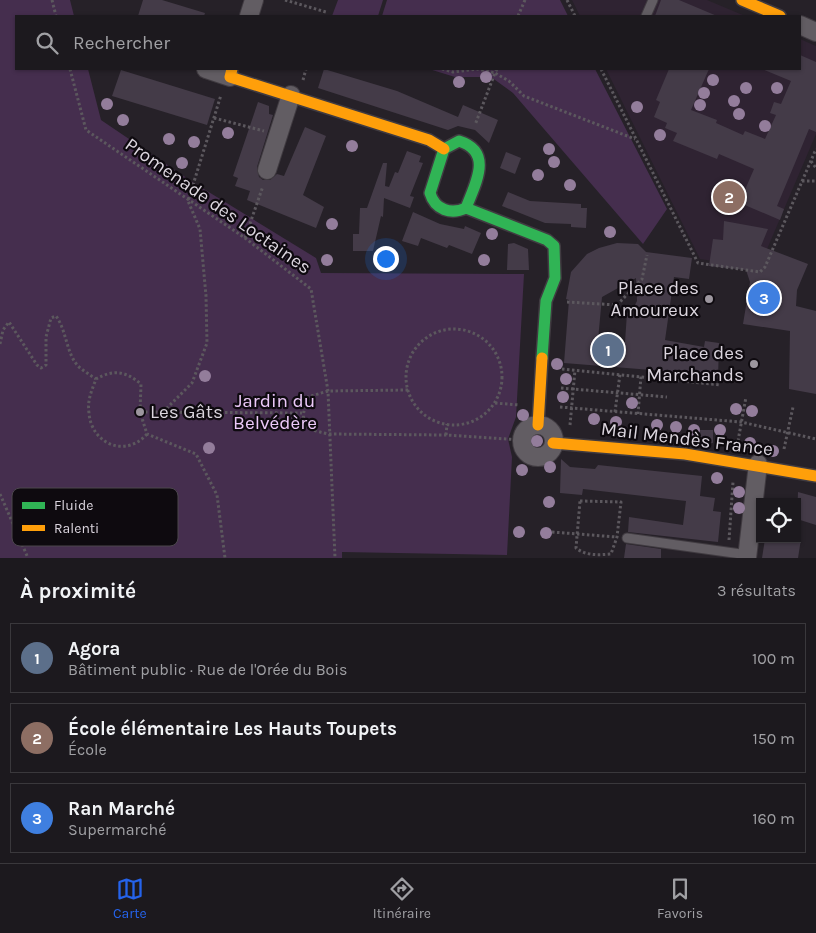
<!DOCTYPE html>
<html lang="fr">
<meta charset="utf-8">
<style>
:root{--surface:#1c191e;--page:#252227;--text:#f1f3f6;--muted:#a0a0a4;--line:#3a383c;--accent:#2563eb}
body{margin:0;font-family:Karla,sans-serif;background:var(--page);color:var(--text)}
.controls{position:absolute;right:15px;bottom:15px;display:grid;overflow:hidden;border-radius:0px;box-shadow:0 1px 4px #0004}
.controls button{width:45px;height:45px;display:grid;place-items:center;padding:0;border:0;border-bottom:1px solid var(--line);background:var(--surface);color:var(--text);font:25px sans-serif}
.you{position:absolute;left:385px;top:258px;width:18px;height:18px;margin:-12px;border:4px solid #fff;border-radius:50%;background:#1a73e8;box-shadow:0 0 0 8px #1a73e833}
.badge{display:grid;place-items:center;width:32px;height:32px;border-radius:50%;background:var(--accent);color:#fff;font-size:16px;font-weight:700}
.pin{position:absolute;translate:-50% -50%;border:2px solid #fff;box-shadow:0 1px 5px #0006}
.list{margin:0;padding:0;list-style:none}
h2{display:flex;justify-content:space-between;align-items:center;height:65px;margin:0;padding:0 20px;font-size:21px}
h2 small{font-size:16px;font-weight:400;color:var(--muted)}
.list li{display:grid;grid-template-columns:32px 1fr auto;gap:15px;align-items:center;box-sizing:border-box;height:70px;margin:0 10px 10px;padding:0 10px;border:1px solid var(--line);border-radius:0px}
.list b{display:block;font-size:19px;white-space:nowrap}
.list p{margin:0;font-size:16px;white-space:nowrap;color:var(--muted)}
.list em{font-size:16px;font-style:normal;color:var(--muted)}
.icon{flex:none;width:28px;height:28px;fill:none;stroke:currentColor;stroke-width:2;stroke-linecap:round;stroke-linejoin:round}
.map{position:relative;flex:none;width:816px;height:558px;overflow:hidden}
.search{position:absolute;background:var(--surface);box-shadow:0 1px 4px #0004;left:15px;right:15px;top:15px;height:55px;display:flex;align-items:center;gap:12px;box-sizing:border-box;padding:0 18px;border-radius:0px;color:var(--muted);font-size:19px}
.sheet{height:305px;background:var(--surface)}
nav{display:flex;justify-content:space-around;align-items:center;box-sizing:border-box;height:70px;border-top:1px solid var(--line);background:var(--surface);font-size:14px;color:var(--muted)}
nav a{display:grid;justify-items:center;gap:2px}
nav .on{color:var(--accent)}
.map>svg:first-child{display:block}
.built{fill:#2f2332}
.green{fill:#452e4e}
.building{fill:#443b48;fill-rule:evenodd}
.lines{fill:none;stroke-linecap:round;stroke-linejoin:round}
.lane-casing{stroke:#403b41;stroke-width:11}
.street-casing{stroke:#403b41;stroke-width:20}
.fast-casing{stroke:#403b41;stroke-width:14}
.slow-casing{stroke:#403b41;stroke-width:14}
.path{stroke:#5c585e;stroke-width:3;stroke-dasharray:2.5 2.5;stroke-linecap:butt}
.lane{stroke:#625d63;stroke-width:9}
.street{stroke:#625d63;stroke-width:18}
.fast{stroke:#30b455;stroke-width:11}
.slow{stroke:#ff9f0a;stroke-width:11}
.tree{fill:#937d9b}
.poi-dot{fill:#9c969e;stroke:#0e0a0f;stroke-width:2}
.labels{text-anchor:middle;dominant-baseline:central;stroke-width:4.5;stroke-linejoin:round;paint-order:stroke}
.street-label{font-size:19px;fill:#dbd5de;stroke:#0e0a0f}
.poi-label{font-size:19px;fill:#dbd5de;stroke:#0e0a0f;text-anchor:end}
.park-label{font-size:19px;fill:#ecc9f9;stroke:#0e0a0f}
.key{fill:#0e0a0f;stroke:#4c474d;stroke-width:1}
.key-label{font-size:14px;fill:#dbd5de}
</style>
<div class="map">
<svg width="816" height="558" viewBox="0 0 816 558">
<rect width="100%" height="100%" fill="#262128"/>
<!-- built -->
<g class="built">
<polygon points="572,0 707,0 745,16 580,16"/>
<polygon points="800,39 816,46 816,134 759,268 700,259 606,69 800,69"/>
</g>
<!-- green -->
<g class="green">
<polygon points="0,0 70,0 74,16 16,16 16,69 88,69 101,120 194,183 316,258 321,273 524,274 516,417 508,439 512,457 507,555 342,552 342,558 0,558"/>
<polygon points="338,0 383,0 378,16 332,16"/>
<polygon points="387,0 560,0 568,16 382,16"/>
<polygon points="429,69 595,69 667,209 643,244 513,93 491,77 455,77"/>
</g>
<!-- building -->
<g class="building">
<polygon points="143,0 162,0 205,13 204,16 138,16"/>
<polygon points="661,0 679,0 717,16 655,16"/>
<polygon points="800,55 816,62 816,132 809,129 795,163 777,206 784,209 780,220 733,200 737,190 744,192 754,169 719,154 717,159 673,141 677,133 665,128 667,123 654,117 660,102 656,100 669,69 709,69 691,110 717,120 716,123 743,135 745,131 765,139 776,115 770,113 774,102 781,104 791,81 762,69 800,69"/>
<polygon points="324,69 397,91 458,117 463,105 498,120 489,143 475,130 458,126 448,130 318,88"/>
<polygon points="121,70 215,99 207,125 112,96"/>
<polygon points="258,102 269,106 269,114 273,115 257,167 259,177 263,180 270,180 277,174 284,176 305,127 326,136 303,195 324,207 316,228 247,200 250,191 235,186 238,178 233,176"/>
<polygon points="407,151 421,156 419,162 423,163 410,196 414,197 410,208 384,198 383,217 381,216 373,251 353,251 353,234 359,234 360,208 367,208 383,163 387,163 385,186 389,187 395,172 398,173"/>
<polygon points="506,152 521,158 515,174 500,168"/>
<polygon points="508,192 530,201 581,204 581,208 587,208 586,228 571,227 571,224 545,223 502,206"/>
<polygon points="413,212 440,224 464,229 465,226 481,233 472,254 449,245 447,248 421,238 418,246 402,241"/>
<polygon points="724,221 768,229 761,246 808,264 797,290 796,306 816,311 816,394 789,389 790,331 743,324 750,282 746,270 709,266 713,239 723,240"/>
<polygon points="514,243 528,249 529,270 507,270 508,244"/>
<path d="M617,243L638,244L646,252L692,258L689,279L674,277L665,340L704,347L705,341L719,343L718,379L689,375L685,376L681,373L664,371L564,363L569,300L566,299L571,272L587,254L599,248ZM636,278L637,301L633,309L627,313L625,342L598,340L602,297Z"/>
<polygon points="700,430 713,430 713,443 701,441"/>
<polygon points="561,459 570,467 595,469 598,465 702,476 700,496 715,498 713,511 721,512 718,542 628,532 629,517 683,525 686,501 583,489 582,495 560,493"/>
<polygon points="798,492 816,497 816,525 797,519"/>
<polygon points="765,539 801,539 798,558 762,558"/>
<polygon points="626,544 661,549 661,558 624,558"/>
</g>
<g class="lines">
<!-- lane casing -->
<g class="lane-casing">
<g id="lane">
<polyline points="646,16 653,0"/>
<polyline points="627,538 748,555"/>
</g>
</g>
<!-- street casing -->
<g class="street-casing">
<g id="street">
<polyline points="249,16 254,0"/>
<polyline points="800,25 816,32"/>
<polyline points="206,69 230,77"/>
<polyline points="267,170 291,95"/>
<circle cx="538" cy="441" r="16"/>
<polyline points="747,558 758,464"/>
</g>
</g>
<!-- fast casing -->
<g class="fast-casing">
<path id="fast" d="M466,208C451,215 435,210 430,193L444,149L459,141C494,152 475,184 466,208L547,240L554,246L555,278L546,301L542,358"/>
</g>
<!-- slow casing -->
<g class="slow-casing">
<g id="slow">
<polyline points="742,0 780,16"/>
<polyline points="232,69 230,77 429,140 444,149"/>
<polyline points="538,425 542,358"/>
<polyline points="553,443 685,454 816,476"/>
</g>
</g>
<!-- path -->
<g class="path">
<polyline points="52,0 56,16"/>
<polyline points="285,0 326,12"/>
<polyline points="567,0 575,16"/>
<polyline points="518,16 525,0"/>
<polyline points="70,69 86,130 245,238 311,289 328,391 335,558"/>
<polyline points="442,69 453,72 478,69 495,73 475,125"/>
<polyline points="497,69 495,73 509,81 524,96 635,139"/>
<polyline points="601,69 698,263 760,272 765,267 816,149"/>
<polyline points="303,80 306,69"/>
<polyline points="214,118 264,131"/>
<polyline points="811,161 816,168"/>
<polyline points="802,181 816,181"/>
<polyline points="245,238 263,186"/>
<polyline points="567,302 617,305 642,279 647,255"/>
<circle cx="454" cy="377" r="48"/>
<path d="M0,344L3,330L9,322L37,365L41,368L46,365V337L51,318L56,316C67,331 66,354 79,367C84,371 90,375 96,379"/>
<polyline points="562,369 720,385"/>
<polyline points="561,388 667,397"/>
<path d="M408,390L328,391L308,397C299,423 302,429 329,434L446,435L522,440"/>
<polyline points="495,403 519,405"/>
<polyline points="560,407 741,422 816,439"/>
<polyline points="140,412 302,413"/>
<polyline points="163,412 192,383 207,343 206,296 200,229 188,201 221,95"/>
<polyline points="615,412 620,374"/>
<polyline points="638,414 641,376"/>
<polyline points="570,425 575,370"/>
<path d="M147,434C125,459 91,443 89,413C87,400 92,390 96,379C114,369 125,371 141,384L140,412L147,434L196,454L217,495L225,558"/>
<polyline points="446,435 447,424"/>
<polyline points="738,441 746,397"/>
<polyline points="784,449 793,407"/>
<polyline points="0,494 28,558"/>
<path d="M580,501L621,502L617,537L611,554C598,555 586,556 576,548Z"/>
<polyline points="552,532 616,537"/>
<polyline points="729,540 733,482"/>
</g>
<!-- lane -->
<use href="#lane" class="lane"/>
<!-- street -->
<use href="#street" class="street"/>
<!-- fast -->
<use href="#fast" class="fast"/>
<!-- slow -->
<use href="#slow" class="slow"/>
</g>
<!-- trees -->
<g class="tree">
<circle cx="486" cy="77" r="6"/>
<circle cx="713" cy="80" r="6"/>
<circle cx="459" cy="82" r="6"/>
<circle cx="746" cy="88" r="6"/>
<circle cx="777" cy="88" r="6"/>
<circle cx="704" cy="93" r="6"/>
<circle cx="734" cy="101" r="6"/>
<circle cx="107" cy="104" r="6"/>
<circle cx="700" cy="105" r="6"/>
<circle cx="637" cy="107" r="6"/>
<circle cx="739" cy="114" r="6"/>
<circle cx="123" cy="120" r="6"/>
<circle cx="765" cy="126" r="6"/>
<circle cx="228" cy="133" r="6"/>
<circle cx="660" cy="135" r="6"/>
<circle cx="169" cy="139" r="6"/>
<circle cx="194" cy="142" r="6"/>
<circle cx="352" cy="146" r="6"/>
<circle cx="549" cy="149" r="6"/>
<circle cx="554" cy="162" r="6"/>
<circle cx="182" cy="163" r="6"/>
<circle cx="538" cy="175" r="6"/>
<circle cx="570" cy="185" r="6"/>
<circle cx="332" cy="224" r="6"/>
<circle cx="610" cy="232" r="6"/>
<circle cx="492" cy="234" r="6"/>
<circle cx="327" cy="260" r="6"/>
<circle cx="484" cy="260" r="6"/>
<circle cx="557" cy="364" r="6"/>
<circle cx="205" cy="376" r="6"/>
<circle cx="566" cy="379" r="6"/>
<circle cx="563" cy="397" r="6"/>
<circle cx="632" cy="403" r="6"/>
<circle cx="736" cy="409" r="6"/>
<circle cx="752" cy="411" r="6"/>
<circle cx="523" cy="415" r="6"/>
<circle cx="594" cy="419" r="6"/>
<circle cx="616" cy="422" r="6"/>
<circle cx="657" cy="425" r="6"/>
<circle cx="676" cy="427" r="6"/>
<circle cx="694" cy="430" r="6"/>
<circle cx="720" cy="430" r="6"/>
<circle cx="537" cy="441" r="6"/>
<circle cx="750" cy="443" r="6"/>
<circle cx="209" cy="448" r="6"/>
<circle cx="773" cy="451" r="6"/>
<circle cx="550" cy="467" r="6"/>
<circle cx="522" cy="470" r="6"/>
<circle cx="717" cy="478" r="6"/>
<circle cx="739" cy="492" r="6"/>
<circle cx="549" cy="502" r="6"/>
<circle cx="739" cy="508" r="6"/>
<circle cx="519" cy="532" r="6"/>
<circle cx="546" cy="533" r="6"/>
</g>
<!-- markers -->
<g class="poi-dot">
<circle cx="709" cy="299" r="5"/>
<circle cx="754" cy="364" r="5"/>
<circle cx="140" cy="412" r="5"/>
</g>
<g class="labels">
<!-- street labels -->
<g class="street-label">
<text transform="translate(218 206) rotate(35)">Promenade des Loctaines</text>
<text transform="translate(687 439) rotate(7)">Mail Mendès France</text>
</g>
<!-- poi labels -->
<g class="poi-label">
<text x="699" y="288">Place des<tspan x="699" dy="22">Amoureux</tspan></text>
<text x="744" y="353">Place des<tspan x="744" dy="22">Marchands</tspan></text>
<text x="150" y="412" text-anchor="start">Les Gâts</text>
</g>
<!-- park labels -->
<g class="park-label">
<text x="275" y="401">Jardin du<tspan x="275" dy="22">Belvédère</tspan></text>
</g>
</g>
<!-- legend -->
<rect x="12" y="488" width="166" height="58" rx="8" class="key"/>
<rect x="22" y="502" width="23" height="7" fill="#30b455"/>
<rect x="22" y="525" width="23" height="6" fill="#ff9f0a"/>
<g class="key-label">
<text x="54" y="510">Fluide</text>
<text x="54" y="533">Ralenti</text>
</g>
</svg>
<div class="controls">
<button><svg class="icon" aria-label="locate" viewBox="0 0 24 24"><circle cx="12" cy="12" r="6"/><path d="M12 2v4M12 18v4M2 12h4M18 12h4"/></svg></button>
</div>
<div class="you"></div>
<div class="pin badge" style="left:608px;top:350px;background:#5c6f8a">1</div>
<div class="pin badge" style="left:729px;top:197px;background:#8d6e63">2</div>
<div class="pin badge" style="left:764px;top:298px;background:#3f7fe0">3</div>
<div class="search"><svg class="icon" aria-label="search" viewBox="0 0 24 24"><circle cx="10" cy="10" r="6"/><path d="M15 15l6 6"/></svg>Rechercher</div>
</div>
<section class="sheet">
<h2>À proximité<small>3 résultats</small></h2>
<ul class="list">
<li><span class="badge" style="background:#5c6f8a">1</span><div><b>Agora</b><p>Bâtiment public · Rue de l'Orée du Bois</p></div><em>100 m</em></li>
<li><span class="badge" style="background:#8d6e63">2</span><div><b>École élémentaire Les Hauts Toupets</b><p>École</p></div><em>150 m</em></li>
<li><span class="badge" style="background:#3f7fe0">3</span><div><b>Ran Marché</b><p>Supermarché</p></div><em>160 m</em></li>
</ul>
</section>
<nav>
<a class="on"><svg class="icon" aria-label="map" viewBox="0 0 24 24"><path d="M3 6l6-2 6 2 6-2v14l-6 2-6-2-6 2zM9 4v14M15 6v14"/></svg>Carte</a>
<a><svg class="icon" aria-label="directions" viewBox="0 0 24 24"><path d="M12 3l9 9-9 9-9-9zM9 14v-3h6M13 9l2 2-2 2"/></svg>Itinéraire</a>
<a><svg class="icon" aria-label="saved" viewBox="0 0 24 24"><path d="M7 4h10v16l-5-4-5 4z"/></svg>Favoris</a>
</nav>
